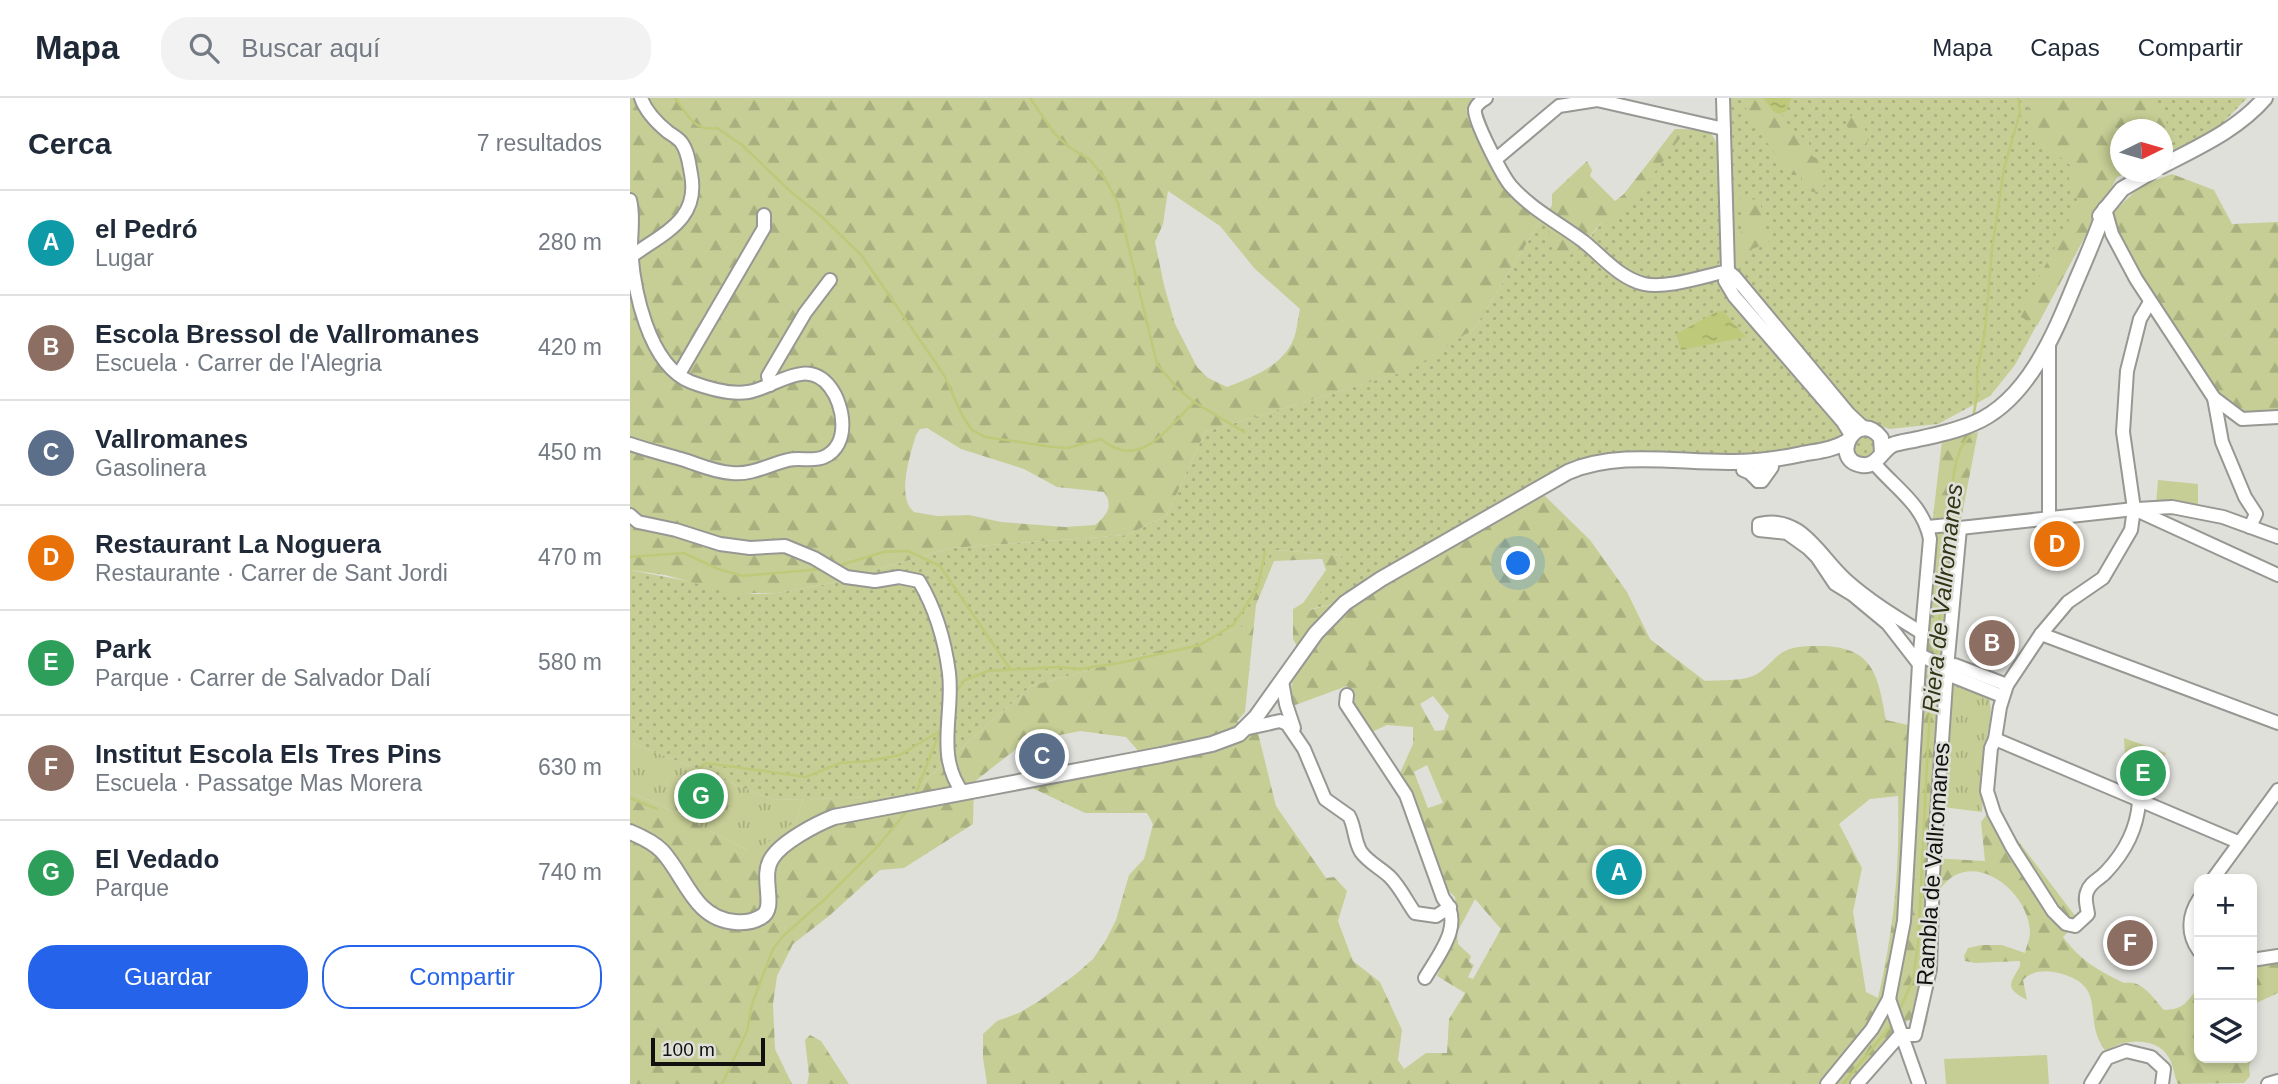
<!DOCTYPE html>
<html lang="es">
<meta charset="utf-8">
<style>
:root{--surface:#fff;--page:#f2f2f3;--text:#1f2937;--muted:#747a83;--line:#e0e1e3;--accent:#2563eb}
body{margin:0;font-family:Helvetica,sans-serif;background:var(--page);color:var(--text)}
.controls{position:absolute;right:21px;bottom:21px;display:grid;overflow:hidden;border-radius:14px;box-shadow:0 4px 10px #0003}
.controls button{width:63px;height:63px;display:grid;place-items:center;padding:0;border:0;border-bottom:2px solid var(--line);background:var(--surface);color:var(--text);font:35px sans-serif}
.compass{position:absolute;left:1480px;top:21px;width:63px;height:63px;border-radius:50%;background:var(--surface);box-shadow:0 4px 10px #0003;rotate:85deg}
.scale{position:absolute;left:21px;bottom:18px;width:114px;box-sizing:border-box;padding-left:7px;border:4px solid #10100e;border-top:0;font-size:19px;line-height:24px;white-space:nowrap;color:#10100e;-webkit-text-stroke:5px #e0e0db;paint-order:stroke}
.you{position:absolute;left:889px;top:466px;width:24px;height:24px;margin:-18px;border:5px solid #fff;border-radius:50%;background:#1a73e8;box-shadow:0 0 0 10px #1a73e833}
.badge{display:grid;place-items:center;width:46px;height:46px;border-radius:50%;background:var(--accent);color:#fff;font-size:23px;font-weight:700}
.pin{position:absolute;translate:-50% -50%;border:4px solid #fff;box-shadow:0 2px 7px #0006}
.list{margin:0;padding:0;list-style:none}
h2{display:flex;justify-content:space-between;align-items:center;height:91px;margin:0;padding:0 28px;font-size:30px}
h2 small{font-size:23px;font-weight:400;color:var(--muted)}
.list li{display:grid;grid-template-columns:46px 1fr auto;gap:21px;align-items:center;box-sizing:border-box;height:105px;padding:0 28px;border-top:2px solid var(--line)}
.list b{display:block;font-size:26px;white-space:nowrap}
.list p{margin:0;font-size:23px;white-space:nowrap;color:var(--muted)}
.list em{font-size:23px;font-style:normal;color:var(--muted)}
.actions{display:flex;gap:14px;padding:21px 28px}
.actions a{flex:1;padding:16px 0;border:2px solid var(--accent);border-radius:28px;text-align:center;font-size:24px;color:var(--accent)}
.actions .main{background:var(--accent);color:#fff}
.icon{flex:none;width:38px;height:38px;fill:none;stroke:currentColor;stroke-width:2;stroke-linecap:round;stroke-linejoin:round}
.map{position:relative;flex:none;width:1648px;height:986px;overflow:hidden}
header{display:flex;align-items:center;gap:42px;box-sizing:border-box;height:98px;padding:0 35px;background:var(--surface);border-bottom:2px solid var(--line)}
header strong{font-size:33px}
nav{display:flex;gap:38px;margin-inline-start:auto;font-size:24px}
.search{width:490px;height:63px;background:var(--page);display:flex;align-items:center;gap:18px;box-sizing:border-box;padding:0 24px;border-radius:28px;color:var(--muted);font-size:26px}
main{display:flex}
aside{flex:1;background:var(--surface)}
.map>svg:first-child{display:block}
.grass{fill:url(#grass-dots)}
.forest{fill:url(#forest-firs);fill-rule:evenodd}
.park{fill:url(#park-tufts)}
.garden{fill:#c6ce95}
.water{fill:url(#water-ripples)}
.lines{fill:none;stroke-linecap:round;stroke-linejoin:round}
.stream{stroke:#bfc97a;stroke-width:2.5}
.minor-casing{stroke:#979893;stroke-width:16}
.major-casing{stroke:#979893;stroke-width:18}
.minor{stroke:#fff;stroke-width:12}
.major{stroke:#fff;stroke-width:14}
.labels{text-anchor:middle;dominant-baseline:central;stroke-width:5;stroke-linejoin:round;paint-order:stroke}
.street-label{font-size:23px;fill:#10100e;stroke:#e0e0db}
.water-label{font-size:24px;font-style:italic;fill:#313513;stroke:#e0e0db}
</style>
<header>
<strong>Mapa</strong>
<div class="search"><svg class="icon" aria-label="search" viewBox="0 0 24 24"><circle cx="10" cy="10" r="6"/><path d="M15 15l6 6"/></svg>Buscar aquí</div>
<nav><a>Mapa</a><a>Capas</a><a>Compartir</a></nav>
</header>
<main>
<aside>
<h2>Cerca<small>7 resultados</small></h2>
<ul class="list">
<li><span class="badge" style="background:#0f9aa8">A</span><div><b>el Pedró</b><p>Lugar</p></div><em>280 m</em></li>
<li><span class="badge" style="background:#8d6e63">B</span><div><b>Escola Bressol de Vallromanes</b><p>Escuela · Carrer de l'Alegria</p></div><em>420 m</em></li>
<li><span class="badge" style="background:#5c6f8a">C</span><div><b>Vallromanes</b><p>Gasolinera</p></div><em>450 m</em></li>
<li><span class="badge" style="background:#e8710a">D</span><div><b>Restaurant La Noguera</b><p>Restaurante · Carrer de Sant Jordi</p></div><em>470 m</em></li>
<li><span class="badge" style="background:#2e9e5b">E</span><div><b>Park</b><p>Parque · Carrer de Salvador Dalí</p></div><em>580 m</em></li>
<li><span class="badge" style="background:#8d6e63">F</span><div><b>Institut Escola Els Tres Pins</b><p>Escuela · Passatge Mas Morera</p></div><em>630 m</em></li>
<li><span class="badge" style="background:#2e9e5b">G</span><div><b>El Vedado</b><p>Parque</p></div><em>740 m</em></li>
</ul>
<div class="actions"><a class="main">Guardar</a><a>Compartir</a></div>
</aside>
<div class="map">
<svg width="1648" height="986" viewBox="0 0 1648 986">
<defs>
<pattern id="grass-dots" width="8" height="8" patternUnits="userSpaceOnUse" patternTransform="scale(1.75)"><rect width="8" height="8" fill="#c6ce95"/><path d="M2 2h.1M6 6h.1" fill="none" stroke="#a9b07f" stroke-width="1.8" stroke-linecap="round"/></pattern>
<pattern id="forest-firs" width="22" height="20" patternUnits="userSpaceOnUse" patternTransform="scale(1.75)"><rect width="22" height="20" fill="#c6ce95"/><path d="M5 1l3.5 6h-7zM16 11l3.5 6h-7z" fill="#a9b07f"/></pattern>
<pattern id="park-tufts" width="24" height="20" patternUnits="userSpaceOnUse" patternTransform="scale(1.75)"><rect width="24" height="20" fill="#c6ce95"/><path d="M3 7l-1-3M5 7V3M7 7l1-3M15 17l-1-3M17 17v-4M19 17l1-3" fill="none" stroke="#a9b07f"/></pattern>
<pattern id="water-ripples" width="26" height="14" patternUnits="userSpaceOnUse" patternTransform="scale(1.75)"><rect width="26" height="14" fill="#bfc97a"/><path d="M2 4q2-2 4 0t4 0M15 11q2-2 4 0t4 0" fill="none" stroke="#a3ac68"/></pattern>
</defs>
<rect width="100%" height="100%" fill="#e0e0db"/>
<!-- grass -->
<g class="grass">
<polygon points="1089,0 1617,0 1580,38 1533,59 1532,32 1490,32 1490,74 1500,74 1487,79 1385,267 1360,298 1308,326 1259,331 1233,320 1226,320 1103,169"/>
<polygon points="1045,31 1079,32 1085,42 1091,60 1093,156 1087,171 1088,181 1211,328 1212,335 1206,343 1172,352 1113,358 984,354 943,362 899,387 713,503 678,512 712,457 645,452 612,530 401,588 278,698 144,702 0,644 0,472 124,496 147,495 197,486 321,450 497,437 537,417 575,334 779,272 845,230 911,122 915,119 958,142"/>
<circle cx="1234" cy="349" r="11"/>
</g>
<!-- forest -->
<g class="forest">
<path d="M0,0H851L836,12L911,122L845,230L780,272L575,334L537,417L497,437L321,450L197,486L147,495H101L35,477L0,472ZM538,93L590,128L625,171L670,211C668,220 667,231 664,240C653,268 623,279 597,289L578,280L567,269L545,226L534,187L525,144L533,126ZM297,330L331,351L394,371L427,389L474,394C484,408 477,417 465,427L435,429L371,424L339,417L307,418L284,414C266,399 280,357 286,337L290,331Z"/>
<polygon points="1114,0 1134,1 1144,14 1152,15 1154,23 1179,45 1182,58 1192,63 1190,71 1198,83 1186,95 1172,90 1172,77 1162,77 1131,37 1125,22 1116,11"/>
<polygon points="1402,0 1521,0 1536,21 1542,55 1533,59 1532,32 1490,32 1490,74 1500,74 1487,79 1407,228 1389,218 1449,103 1438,85 1441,68 1419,50 1401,43 1402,25 1398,10"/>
<polygon points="1222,17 1230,19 1239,41 1236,46 1227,48 1216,26"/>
<polygon points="1045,31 1057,31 986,126 980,129 971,125 957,142 954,140 947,154 930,161 924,157 915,119 922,107 922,96 957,63 962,72 960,78 985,103 994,96"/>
<path d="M1542,76L1584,92L1602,126L1648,124V313C1636,315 1622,317 1611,312C1585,303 1524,207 1510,180C1499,159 1491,137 1481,116L1512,87Z"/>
<path d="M1106,100L1130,102C1132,117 1137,129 1139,145L1122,151L1120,161L1110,162C1101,146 1107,140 1116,127Z"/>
<path d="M1348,334L1331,422L1315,561L1302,760L1355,763L1351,724L1364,707L1367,715L1449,823L1433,839C1450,862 1469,873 1494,885C1512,881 1523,900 1534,912C1557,911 1555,903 1569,890V960H1622V958L1623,959L1619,968L1620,978L1614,985L1548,986C1544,979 1544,968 1539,960C1530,943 1507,941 1490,946C1484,948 1481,951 1475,952C1450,920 1482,886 1424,874C1414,872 1401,873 1393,882L1397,902C1374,890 1380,886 1390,868V863L1345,865L1335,863L1334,858L1338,850L1352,847H1372L1395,855C1396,849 1400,841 1400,835C1400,793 1341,748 1311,790C1306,798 1308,817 1308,827C1306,861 1302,894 1296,928L1278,922L1224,986H357L353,960V936L367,923L389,915L409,903L446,876L463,861L476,842L486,822L499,777L514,761L523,726L517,715H455L396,687L518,664L496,639L450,633L395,644L344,684L343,726L274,770L250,772L199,818L163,846L147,878L143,906L145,951L162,986H0V695L22,703L117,752L167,722L173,701L278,698L401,588L611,530L644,452L712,457L680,512L713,503L899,387L915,398L960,442L997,494L1020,541L1075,583C1087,582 1112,583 1123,578C1134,574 1142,561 1153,554C1163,548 1178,548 1189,548C1243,548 1248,576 1256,622L1278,627L1312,343ZM692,461L696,472L673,505L663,511V541L674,561L662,581L660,609L717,588L725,597L723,608L742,634L757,627L783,629V646L770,675L813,788L825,799C828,828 819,852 807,878L835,895L819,921L817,955H796L774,971L768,962L772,932L750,884L723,863L708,823L717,793L704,779L696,780L646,708L628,635H619L607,623L615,614L626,507L644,463ZM803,598L819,618L814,632L805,633L790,606ZM797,667L813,705L798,710L784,674ZM1268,698C1270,768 1264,832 1248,900L1236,894L1223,814L1232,770L1209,726L1240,701ZM845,801L871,831L843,881L838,879L844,867L839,864L841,858L828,846L827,835Z"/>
<polygon points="1648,865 1648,895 1622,907 1622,869"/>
<polygon points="180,937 191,943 219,986 177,986 179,977 175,942"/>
</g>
<!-- park -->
<g class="park">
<path d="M1320,586L1359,600C1364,616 1357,635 1354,651C1350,669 1353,696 1352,714L1312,709Z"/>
<polygon points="1494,640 1536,655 1518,703 1497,694"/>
<polygon points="0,644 144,702 173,701 167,722 126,753 117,752 22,703 0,695"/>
</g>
<!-- garden -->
<g class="garden">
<polygon points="1528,382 1568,386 1568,409 1526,406"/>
<polygon points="723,555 739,566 726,587 712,576"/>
<polygon points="1417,957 1419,986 1316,986 1314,961"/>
</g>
<!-- water -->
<g class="water">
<polygon points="1133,0 1161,0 1157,13 1149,16 1144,14"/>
<polygon points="1088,213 1093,213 1116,239 1051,252 1046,236"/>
</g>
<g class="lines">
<!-- stream -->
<g class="stream">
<path d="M45,0C58,17 64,34 87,30L112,47L160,93L191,118L232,158L314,277L332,317L342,332L355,339L423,349L438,350L471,341C509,374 538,330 564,304"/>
<polyline points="400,0 424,35 439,49 460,62 475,81 488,105 527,266 547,290 564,304 614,334"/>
<polyline points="1343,320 1347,298 1347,275 1355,233 1362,151 1374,71 1390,14 1388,0"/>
<path d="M1319,424C1322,400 1321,373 1331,350C1335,342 1340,339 1342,331"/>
<polyline points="0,459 54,455 88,471 113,478 191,471"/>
<polyline points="208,468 253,454 278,453 310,468 380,571"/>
<polyline points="1306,560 1318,431"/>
<polyline points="324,596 335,582 358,573 428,569 450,571 489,565 570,547 603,527 615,509 628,488 635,454"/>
<polyline points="64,675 76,665 176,679 210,665 239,663 270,657 310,633"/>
<polyline points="286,695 310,633"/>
<polyline points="0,700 27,711"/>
<polyline points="1269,913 1283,882 1288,846 1299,626 1305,570"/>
<polyline points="92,986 117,933 122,906 143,851 153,838 195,801 246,750 277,713"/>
<polyline points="1213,986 1263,925"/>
</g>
<!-- minor casing -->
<g class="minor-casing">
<g id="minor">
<path d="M856,0C852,3 847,5 845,11C843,21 873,79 881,88C901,111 929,125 953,143C972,158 989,180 1014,186C1037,191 1074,178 1098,173L1093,0"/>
<polyline points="866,61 929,8 967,2 1094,31"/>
<path d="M0,102C4,118 1,133 1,149C3,190 18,267 61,284C77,290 100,297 118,294C145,290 176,258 200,289C214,307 221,347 194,359C183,364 170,359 158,362C138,367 122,377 102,375C83,374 68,366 51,361C34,356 17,352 0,346"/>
<polyline points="1475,111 1482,136 1506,181 1584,300 1612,321 1648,319"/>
<path d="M2,158C33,135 70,122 61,76C59,65 58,53 51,44C48,40 42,37 38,34C27,25 16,14 11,0"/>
<polyline points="1419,245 1419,419"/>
<polyline points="49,276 134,130 134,117"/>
<polyline points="140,287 138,278 175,215 200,182"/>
<polyline points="1584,300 1592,344 1615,399 1626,416 1620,429"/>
<polyline points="1221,337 1213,324 1104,198 1095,183 1098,173 1105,179 1219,316 1235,331"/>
<polyline points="1113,372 1120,375 1128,383"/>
<polyline points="1128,383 1130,371 1135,362"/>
<polyline points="1128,383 1132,383 1142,369"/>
<polyline points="1507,411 1542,409 1593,419 1648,439"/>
<path d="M0,417L8,424L46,432L90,446L120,450L155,448L184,460L216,479L245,483L269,479L289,483C305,510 315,544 319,575C324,617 305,658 333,695"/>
<polyline points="1298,429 1318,427 1330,430 1504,411 1648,477"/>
<polyline points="1411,536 1648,625"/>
<polyline points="1290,557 1317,570 1322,578 1372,598"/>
<path d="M1289,566L1258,526L1223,497L1205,486L1187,459L1178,450L1157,435L1129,432V426C1172,416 1189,458 1216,482C1238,502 1266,519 1292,535"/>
<polyline points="1317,570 1325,567 1377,587"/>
<polyline points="652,583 656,606 664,630"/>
<path d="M717,597L716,606L776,697L813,800C835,826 809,856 795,880"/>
<path d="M614,631L650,623L657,626L674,651L695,701L719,718C725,728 724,743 731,754C739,765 751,770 760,779C770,789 777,804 785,815L806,818L820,809"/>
<polyline points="1365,641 1608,744"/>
<path d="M1509,704C1507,731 1495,754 1476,774C1470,781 1460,784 1457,794C1454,801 1457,808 1458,816L1445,828L1436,826L1423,813L1382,749L1364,715L1357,693L1361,650L1365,641L1370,609L1377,587L1411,536L1438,504L1473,480L1501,432L1504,411L1493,334L1497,273L1510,221L1520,204"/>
<polyline points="1583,781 1648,692"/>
<path d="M1569,801C1558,818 1557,836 1569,853"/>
<polyline points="1622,862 1648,858"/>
<polyline points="1259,901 1289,986"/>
<path d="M1197,986L1242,931L1259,901L1274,823L1289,566L1300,441C1293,406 1265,390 1244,365"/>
<polyline points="1227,986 1270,937 1285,937 1300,871 1303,776 1317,570 1330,430"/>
<polyline points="1461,986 1477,960 1496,953 1521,959 1534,971 1532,986"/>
<polyline points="1638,986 1648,983"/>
</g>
</g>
<!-- major casing -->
<g class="major-casing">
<g id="major">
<path d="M1532,68C1570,48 1607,32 1635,0"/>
<polyline points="1470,118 1492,91 1521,74"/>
<path d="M1252,355L1251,340C1227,309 1198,362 1232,367C1247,369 1251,353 1262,347C1270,344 1280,343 1288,341C1307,337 1326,333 1344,325C1399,302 1426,232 1447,181C1457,158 1467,135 1475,111"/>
<path d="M0,734C12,739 23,744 32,753C56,779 64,821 105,824C114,825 123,824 131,819C148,810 129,779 142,760C152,744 186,726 204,719L531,657L582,646L609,636L626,619L686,535L715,505L751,481L938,374C989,352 1049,365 1103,364C1126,364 1149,361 1172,356C1188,353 1203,352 1218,343"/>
</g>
</g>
<!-- minor -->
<use href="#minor" class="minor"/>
<!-- major -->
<use href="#major" class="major"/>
</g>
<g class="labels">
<!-- street labels -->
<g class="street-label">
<text transform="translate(1303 766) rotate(-86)">Rambla de Vallromanes</text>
</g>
<!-- water labels -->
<g class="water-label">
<text transform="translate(1312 500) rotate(-84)">Riera de Vallromanes</text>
</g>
</g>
</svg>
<div class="controls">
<button>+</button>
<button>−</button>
<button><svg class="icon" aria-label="layers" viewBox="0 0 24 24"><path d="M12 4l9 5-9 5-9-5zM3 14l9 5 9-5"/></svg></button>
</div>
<svg class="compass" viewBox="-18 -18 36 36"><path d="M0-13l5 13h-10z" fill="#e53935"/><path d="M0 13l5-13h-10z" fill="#747a83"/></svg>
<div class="scale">100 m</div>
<div class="you"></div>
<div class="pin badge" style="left:989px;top:774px;background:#0f9aa8">A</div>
<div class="pin badge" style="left:1362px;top:545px;background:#8d6e63">B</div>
<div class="pin badge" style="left:412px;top:658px;background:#5c6f8a">C</div>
<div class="pin badge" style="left:1427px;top:446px;background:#e8710a">D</div>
<div class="pin badge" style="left:1513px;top:675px;background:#2e9e5b">E</div>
<div class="pin badge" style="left:1500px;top:845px;background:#8d6e63">F</div>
<div class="pin badge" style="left:71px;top:698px;background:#2e9e5b">G</div>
</div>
</main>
